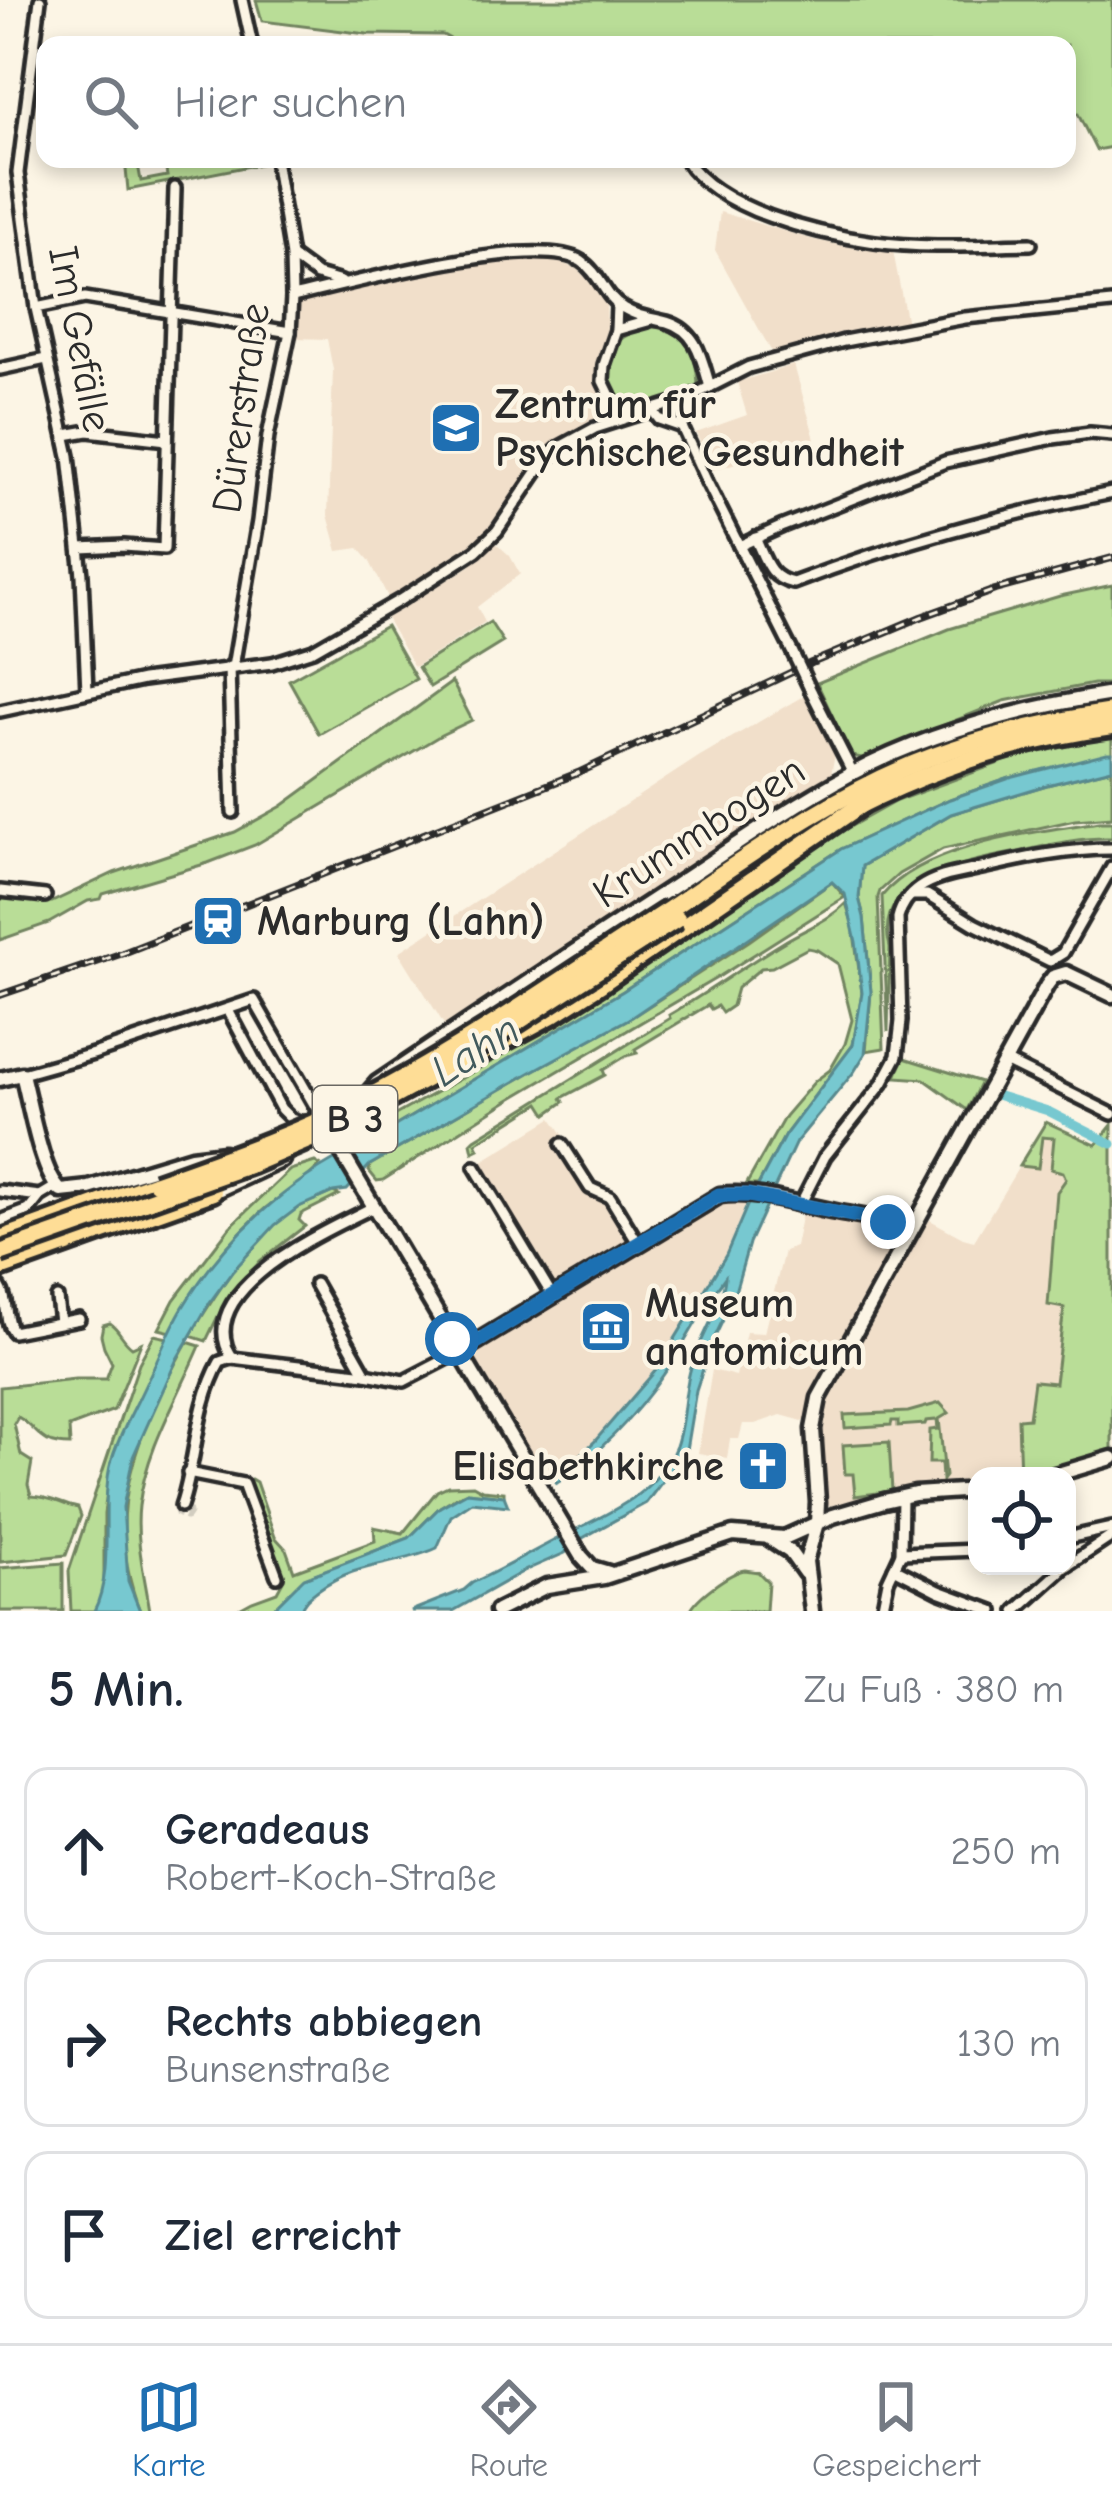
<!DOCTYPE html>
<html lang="de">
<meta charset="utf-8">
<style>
:root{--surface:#fff;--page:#f2f2f3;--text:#1f2937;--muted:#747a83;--line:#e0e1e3;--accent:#1f6fb2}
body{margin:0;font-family:"Comic Neue",sans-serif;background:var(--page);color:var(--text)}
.controls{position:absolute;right:36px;bottom:36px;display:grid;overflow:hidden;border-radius:24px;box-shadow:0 6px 18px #0003}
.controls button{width:108px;height:108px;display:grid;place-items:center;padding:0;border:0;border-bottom:3px solid var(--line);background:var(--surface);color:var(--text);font:60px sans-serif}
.stop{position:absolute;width:36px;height:36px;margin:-27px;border:9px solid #1f6fb2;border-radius:50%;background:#fff}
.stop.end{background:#1f6fb2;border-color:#fff;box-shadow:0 3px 12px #0008}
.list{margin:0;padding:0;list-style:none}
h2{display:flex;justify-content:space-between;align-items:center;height:156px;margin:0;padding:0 48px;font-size:51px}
h2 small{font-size:39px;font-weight:400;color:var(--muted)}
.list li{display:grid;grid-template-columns:78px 1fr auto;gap:36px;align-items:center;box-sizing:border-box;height:168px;margin:0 24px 24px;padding:0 24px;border:3px solid var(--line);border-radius:24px}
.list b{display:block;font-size:45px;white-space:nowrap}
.list p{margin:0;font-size:39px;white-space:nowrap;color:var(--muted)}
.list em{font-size:39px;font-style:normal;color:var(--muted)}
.icon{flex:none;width:66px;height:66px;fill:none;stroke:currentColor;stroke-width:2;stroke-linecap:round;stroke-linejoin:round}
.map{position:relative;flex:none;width:1112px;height:1611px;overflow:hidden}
.search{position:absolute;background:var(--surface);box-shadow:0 6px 18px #0003;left:36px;right:36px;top:36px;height:132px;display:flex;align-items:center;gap:30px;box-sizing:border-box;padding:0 42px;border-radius:24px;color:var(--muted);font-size:45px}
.sheet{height:732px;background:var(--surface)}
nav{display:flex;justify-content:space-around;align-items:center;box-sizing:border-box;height:168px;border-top:3px solid var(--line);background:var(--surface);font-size:33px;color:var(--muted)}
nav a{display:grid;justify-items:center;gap:6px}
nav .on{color:var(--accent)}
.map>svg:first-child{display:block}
.built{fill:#f1dfca}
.green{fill:#b9dd97;stroke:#728461;stroke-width:3}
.water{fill:#77c8d0;stroke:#59898e;stroke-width:3}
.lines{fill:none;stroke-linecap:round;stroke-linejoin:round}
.canal{stroke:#77c8d0;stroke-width:9}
.street-tunnel{stroke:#d2cdc0;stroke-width:9;stroke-dasharray:9 4.5;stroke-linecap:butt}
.street-casing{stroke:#2b2b2b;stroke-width:18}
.secondary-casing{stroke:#2b2b2b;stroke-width:21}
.highway-casing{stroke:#2b2b2b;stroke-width:26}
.street{stroke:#fcf5e5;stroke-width:9}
.secondary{stroke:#fcf5e5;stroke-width:12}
.highway{stroke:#fedd96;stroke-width:16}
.rail-casing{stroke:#2b2b2b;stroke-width:8}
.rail{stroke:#fcf5e5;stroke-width:3;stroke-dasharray:9;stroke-linecap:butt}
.street-bridge-casing{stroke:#2b2b2b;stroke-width:18;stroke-linecap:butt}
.highway-bridge-casing{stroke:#2b2b2b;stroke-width:26;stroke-linecap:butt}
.street-bridge{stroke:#fcf5e5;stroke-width:9}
.highway-bridge{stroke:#fedd96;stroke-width:16}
.route{stroke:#1f6fb2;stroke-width:15}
.labels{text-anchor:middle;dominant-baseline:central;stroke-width:9;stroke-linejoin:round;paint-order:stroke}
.shield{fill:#fcf5e5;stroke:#6a6863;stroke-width:3}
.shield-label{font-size:39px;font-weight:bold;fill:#2b2b2b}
.street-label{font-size:42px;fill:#2b2b2b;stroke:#fcf5e5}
.poi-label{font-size:42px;font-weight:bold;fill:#2b2b2b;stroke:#fcf5e5;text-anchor:start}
.water-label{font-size:45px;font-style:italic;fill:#425a5d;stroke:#fcf5e5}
</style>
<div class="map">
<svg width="1112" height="1611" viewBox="0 0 1112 1611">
<rect width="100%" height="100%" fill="#fcf5e5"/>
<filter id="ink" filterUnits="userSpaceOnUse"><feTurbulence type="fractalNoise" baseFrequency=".00833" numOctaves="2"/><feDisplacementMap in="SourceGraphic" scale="24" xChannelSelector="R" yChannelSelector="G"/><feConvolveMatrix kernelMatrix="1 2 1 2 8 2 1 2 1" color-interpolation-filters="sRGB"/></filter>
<g filter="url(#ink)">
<!-- built -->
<g class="built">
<polygon points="720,212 814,240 861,249 893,251 907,324 774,356 715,250"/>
<polygon points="531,257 557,261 577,269 595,286 606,305 607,330 595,364 595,383 607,415 557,441 544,453 495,523 467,551 389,599 369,560 359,548 338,551 328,515 333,370 327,339 296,338 296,304 403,278"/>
<polygon points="794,365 815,439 713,470 696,433 747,415 737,382"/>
<polygon points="495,542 510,556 520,574 477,607 485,622 414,667 386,618 470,566"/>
<polygon points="805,695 835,753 831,775 445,1026 399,952 700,756"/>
<polygon points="552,1118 564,1136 556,1144 586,1191 608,1199 638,1246 724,1199 743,1200 747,1206 726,1255 656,1370 619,1416 573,1462 538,1477 464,1353 557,1300 476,1165"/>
<polygon points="1046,1122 1112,1152 1112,1451 1032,1474 977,1476 977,1481 877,1493 830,1506 825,1503 817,1425 781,1415 755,1424 743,1424 739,1439 730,1439 727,1458 698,1453 712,1370 736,1376 746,1332 764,1333 784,1251 795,1247 802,1212 902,1233 924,1227 930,1220 963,1238 974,1241"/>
</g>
<!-- green -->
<g class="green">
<polygon points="256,0 1112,0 1112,147 1096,150 1078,114 1067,115 1067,45 461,45 443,35 367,34 262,21"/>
<polygon points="125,159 137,159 141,181 167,176 164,159 242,159 243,163 270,159 270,162 128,190"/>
<path d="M649,327C686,325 697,354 698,386L685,394L633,410C608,398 598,360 620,340C628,332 639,331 649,327Z"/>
<polygon points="1112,585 1112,684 1093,684 1004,701 862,758 851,756 817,683 949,629 1060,596"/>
<polygon points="490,622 503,642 430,687 418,667"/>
<polygon points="386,626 416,679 319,734 289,680"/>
<polygon points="452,682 472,720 441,735 255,845 208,863 103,894 101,899 88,901 49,923 0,940 0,898 52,902 114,873 235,832 282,806"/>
<polygon points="1112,737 1112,753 1010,778 950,799 841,849 623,991 358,1148 357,1136 500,1057 601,995 780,866 896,801 1015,757"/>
<polygon points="1112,769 1112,817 1075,820 943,849 899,874 880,891 878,897 884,1048 866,1051 871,992 864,917 859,898 862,866 951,814 1047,785"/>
<path d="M1099,822H1112V838C1080,837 1049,845 1018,852C971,861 870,878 890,947L888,1032L882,896C925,844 1035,832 1099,822Z"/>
<polygon points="832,882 845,897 720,976 509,1100 383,1180 377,1181 369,1171 370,1165 531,1072 632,1017 749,941"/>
<path d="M846,903L853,925L862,993L853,1045L785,1135L758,1185H746L785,1116L815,1081L830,1070L845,1044L852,1020L838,964L817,950L808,948L772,967L761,968L737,988L732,1006L722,1013L717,1006L711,1009L708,1005L635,1049L637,1053L626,1056L603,1070L605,1075L562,1098L564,1102L547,1114L540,1103L476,1143L479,1149L473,1152L471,1143L475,1139L670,1018L669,1015C708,992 744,966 782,943C803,930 828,921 846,903Z"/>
<polygon points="904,1058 981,1082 967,1110 924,1079 896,1077"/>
<polygon points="1046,1122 1096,1145 1112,1125 1112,1451 1020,1476 1018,1419 1029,1418 1034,1381 1055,1383 1064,1308 1048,1305 1057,1192 1066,1179 1063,1172 1051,1169 1054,1138 1042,1137 1038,1168 1019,1166"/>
<path d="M315,1162L320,1165C303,1184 280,1195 261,1212C224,1246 193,1287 171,1332L159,1329L174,1300L230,1227L290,1170Z"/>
<path d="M333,1192L339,1195L301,1214L299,1220L305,1226L260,1261L218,1316L206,1341L190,1336C218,1290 251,1236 299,1207C310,1201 322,1197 333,1192Z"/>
<path d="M110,1323C120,1330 122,1340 132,1347L141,1343L114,1410L69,1427L70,1445C38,1445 40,1430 18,1417L14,1424L21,1455L32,1462L28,1485L31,1496C53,1497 59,1504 78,1508L81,1516L66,1555L0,1562V1387L75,1379H106L112,1363L104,1347L101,1335L103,1325Z"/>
<polygon points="154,1335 168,1338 111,1463 104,1513 104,1593 94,1611 71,1611 69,1571 139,1363"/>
<path d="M187,1342L200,1346C178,1398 146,1449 139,1506C135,1541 145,1577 150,1611H140C101,1512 139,1430 187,1342Z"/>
<polygon points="940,1403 949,1413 939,1419 945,1476 942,1480 941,1463 929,1463 930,1430 938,1429 937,1420 926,1421 925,1424 898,1426 898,1421 892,1421 891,1425 845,1428 844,1415 908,1412"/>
<polygon points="889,1442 892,1491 855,1496 853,1474 845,1474 843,1445"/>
<polygon points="251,1479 256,1482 275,1537 286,1549 294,1571 375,1541 374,1527 403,1533 437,1491 448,1486 473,1485 482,1490 504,1492 504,1496 467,1492 456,1497 440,1507 409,1538 305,1578 271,1611 234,1611 252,1601 277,1592 284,1579 248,1481"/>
<polygon points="63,1563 63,1611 0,1611 0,1568"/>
<path d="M745,1570L758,1572L768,1582L766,1611H690C695,1598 730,1572 745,1570Z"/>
</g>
<!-- water -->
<g class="water">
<path d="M1107,753H1112V769L1047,785L951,814L862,866L859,898L864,917L871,992L865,1054L854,1072L796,1142L765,1208L749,1243L733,1299L711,1345L696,1390L686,1450L646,1503L581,1539L565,1553L524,1571L453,1611H411L464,1590L472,1583C500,1570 527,1555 555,1540C602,1515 654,1499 676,1446C685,1422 683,1390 692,1364C701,1336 723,1306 725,1277C702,1308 686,1343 664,1374C636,1415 598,1454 557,1483L550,1472L573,1462L595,1441L656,1370L726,1255L747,1206L785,1135L853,1045L862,993L856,942L845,894L832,882L632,1017L531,1072L370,1165L347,1190L333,1192L299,1207L275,1225L232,1272L210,1302L177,1359L133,1457L123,1507L128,1581L140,1611H94C115,1570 100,1512 110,1466C117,1438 135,1408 147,1381C159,1357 169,1330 183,1307C224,1239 287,1181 358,1148L623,991L841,849L950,799L1010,778Z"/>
<path d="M467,1492L504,1496L508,1506L472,1502L451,1516L437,1548C396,1567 357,1561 318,1590C309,1597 304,1600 300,1611H271L304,1578L409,1538L440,1507Z"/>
</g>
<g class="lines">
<!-- canal -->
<polyline class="canal" points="996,1095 1048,1111 1112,1144"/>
<!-- street-tunnel -->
<polyline class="street-tunnel" points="181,1506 179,1513 186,1516 188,1513 187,1506"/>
<!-- street casing -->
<g class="street-casing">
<g id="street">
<polyline points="40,0 18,173 36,308 69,456 82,575 87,691"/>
<polyline points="242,0 252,45"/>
<path d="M685,159C717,210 817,234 875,242C926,249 980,245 1031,244"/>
<polyline points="291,256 317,275 341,282"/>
<path d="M292,297C349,284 535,233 581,261C600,273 605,298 623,308C638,317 651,318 667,322C698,331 702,360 710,387"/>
<polyline points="617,305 616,330 604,365 603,381 621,418"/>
<polyline points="36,308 85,298 290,332"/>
<polyline points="616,330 648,321"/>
<polyline points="0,369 46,359"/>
<polyline points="688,398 690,409 682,427 706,480 792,651"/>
<polyline points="653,411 659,419 682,427"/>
<polyline points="65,435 88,431 167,440"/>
<path d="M755,538C765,559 768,578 793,583C900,542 1000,515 1112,493"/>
<polyline points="739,546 783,526 945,462 1053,438 1090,433 1112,435"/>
<polyline points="80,548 124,546 164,549 175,188"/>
<polyline points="229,667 233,812"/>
<polyline points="233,667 258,521 268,436 290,332 292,297 291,256 275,159"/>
<polyline points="811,691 853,773"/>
<polyline points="0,711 143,680 272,663 313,650 400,600 476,551 497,531 543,463 560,447 595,428 686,399 749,367 844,341 965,318 1112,303"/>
<polyline points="0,891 45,896"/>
<polyline points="911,895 927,895 974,924 1050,961 1063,953 1112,867"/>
<polyline points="228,1010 281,1109 291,1119 303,1123"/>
<polyline points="1005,1061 1112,1114"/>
<polyline points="22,1074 93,1054 254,1000 323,1120"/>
<polyline points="562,1144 590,1188 610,1197 638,1243"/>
<polyline points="475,1167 552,1295"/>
<polyline points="0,1191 40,1196"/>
<path d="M800,1205L825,1156L882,1084L897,1056L901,1021L898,918C901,906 909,895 919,888C938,875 960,873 982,868C1025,858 1067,849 1112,849"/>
<polyline points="0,1221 29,1210 40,1196 55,1187"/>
<polyline points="315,1284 366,1374"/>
<path d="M0,1287C9,1300 3,1319 13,1332L79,1319"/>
<polyline points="57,1298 60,1322"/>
<polyline points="232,1358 366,1374 404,1381 460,1352"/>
<path d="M232,1358C189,1289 329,1230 375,1206"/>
<polyline points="188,1473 243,1484 277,1576"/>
<path d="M181,1506C197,1459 195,1406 220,1362L232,1358"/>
<polyline points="1067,1538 1112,1528"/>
<polyline points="901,1553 977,1550"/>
<polyline points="1067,1566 1112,1536"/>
<polyline points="894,1568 939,1591 993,1611"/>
<polyline points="882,1611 888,1581 901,1553 902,1497"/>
<polyline points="1016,1611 1066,1566"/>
</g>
</g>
<!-- secondary casing -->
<g class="secondary-casing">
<g id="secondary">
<path d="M0,1079L22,1074C30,1103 41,1174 61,1191L89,1188L191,1157L224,1153"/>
<path d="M370,1091L377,1083C470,1020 564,958 659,896C722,855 784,810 851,774C932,731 1022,708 1112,694"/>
<polyline points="326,1126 581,1556 592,1568 609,1573"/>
<polyline points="208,1191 213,1192 282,1160"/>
<path d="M460,1352L720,1195C757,1190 799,1205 836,1212C861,1217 888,1219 911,1231"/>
<polyline points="1051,1476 1112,1458"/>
<polyline points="769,1538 790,1552 805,1573"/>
<polyline points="497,1611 547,1586 604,1577 733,1534 784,1538 833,1516 884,1501 915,1494 977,1490"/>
<polyline points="812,1611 806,1561 817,1523 818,1502 813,1429 819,1398 1047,985 1053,977 1066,973 1112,995"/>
</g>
</g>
<!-- highway casing -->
<g class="highway-casing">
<g id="highway">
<path d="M856,807C937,766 1022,739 1112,727"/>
<path d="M670,909C739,862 807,814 882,778C954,743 1033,724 1112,712"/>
<polyline points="476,1056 554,1014 601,984 862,804"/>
<polyline points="0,1239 156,1183"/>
<polyline points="0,1268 213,1192"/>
</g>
</g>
<!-- street -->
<use href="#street" class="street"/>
<!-- secondary -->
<use href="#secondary" class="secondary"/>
<!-- highway -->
<use href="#highway" class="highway"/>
<!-- rail casing -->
<g class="rail-casing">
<polyline id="rail" points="0,995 123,953 578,773 809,664 921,617 995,590 1112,558"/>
</g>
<!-- rail -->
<use href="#rail" class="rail"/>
<!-- street-bridge casing -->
<g class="street-bridge-casing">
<polyline id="street-bridge" points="792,651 811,691"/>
</g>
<!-- highway-bridge casing -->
<g class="highway-bridge-casing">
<g id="highway-bridge">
<path d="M156,1183C231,1157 306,1130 376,1093C478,1039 573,971 670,909"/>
<polyline points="0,1253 252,1164 332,1130 448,1067 677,919"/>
</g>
</g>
<!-- street-bridge -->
<use href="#street-bridge" class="street-bridge"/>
<!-- highway-bridge -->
<use href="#highway-bridge" class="highway-bridge"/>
</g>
</g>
<g class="lines" filter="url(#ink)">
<!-- route -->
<polyline class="route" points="452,1339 460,1352 719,1195 748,1195 888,1222"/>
</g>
<!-- icons -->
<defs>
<g id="university-square" transform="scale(2.7)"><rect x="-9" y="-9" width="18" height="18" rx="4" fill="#1f6fb2" stroke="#fcf5e5"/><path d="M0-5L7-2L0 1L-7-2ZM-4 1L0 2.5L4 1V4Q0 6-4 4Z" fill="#fff"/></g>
<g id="station-square" transform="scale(2.7)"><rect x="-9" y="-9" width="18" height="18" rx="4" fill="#1f6fb2" stroke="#fcf5e5"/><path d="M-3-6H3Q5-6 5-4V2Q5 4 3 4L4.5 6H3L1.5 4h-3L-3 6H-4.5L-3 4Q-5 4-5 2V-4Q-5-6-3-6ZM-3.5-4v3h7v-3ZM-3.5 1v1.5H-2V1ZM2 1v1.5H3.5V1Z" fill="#fff"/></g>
<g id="museum-square" transform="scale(2.7)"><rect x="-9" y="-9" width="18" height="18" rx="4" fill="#1f6fb2" stroke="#fcf5e5"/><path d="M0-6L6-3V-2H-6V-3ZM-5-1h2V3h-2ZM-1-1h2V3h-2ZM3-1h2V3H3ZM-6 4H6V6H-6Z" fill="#fff"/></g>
<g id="church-square" transform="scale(2.7)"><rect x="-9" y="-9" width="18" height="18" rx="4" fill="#1f6fb2" stroke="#fcf5e5"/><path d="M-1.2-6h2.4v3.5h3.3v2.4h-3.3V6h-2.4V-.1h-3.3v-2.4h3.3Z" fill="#fff"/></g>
</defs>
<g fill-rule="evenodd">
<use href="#university-square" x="456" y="428"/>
<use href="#station-square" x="218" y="921"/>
<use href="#museum-square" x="606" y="1327"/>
<use href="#church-square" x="763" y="1466"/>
</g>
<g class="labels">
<!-- shield labels -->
<rect class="shield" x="313" y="1086" width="84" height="66" rx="9"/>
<g class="shield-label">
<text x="355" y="1119">B 3</text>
</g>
<!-- street labels -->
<g class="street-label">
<text transform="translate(80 339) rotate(79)">Im Gefälle</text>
<text transform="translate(241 408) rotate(-82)">Dürerstraße</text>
<text transform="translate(699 832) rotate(-33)">Krummbogen</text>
</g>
<!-- poi labels -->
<g class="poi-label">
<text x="495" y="404">Zentrum für<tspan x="495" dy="48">Psychische Gesundheit</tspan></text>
<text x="257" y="921">Marburg (Lahn)</text>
<text x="645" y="1303">Museum<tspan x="645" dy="48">anatomicum</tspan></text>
<text x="724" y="1466" text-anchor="end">Elisabethkirche</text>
</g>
<!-- water labels -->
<g class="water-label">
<text transform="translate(475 1050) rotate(-32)">Lahn</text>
</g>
</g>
</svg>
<div class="controls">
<button><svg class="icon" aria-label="locate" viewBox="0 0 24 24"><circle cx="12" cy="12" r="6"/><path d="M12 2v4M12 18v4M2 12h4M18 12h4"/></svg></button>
</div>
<div class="stop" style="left:452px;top:1339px"></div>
<div class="stop end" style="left:888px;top:1222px"></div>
<div class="search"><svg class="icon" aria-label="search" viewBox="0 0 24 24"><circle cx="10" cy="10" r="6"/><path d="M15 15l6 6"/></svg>Hier suchen</div>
</div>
<section class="sheet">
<h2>5 Min.<small>Zu Fuß · 380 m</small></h2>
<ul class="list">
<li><svg class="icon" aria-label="ahead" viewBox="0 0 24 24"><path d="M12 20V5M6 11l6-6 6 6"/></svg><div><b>Geradeaus</b><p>Robert-Koch-Straße</p></div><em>250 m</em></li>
<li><svg class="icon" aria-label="right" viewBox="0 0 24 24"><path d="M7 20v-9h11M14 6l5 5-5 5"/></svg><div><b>Rechts abbiegen</b><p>Bunsenstraße</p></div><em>130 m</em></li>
<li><svg class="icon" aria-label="arrive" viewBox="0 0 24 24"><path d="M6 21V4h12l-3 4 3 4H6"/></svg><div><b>Ziel erreicht</b></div></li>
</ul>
</section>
<nav>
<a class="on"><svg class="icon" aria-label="map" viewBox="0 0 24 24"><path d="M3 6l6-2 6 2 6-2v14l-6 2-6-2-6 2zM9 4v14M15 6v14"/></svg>Karte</a>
<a><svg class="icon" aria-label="directions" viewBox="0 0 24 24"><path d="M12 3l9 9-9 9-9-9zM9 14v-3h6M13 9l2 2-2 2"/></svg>Route</a>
<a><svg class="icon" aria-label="saved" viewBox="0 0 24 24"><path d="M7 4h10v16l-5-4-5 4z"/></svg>Gespeichert</a>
</nav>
